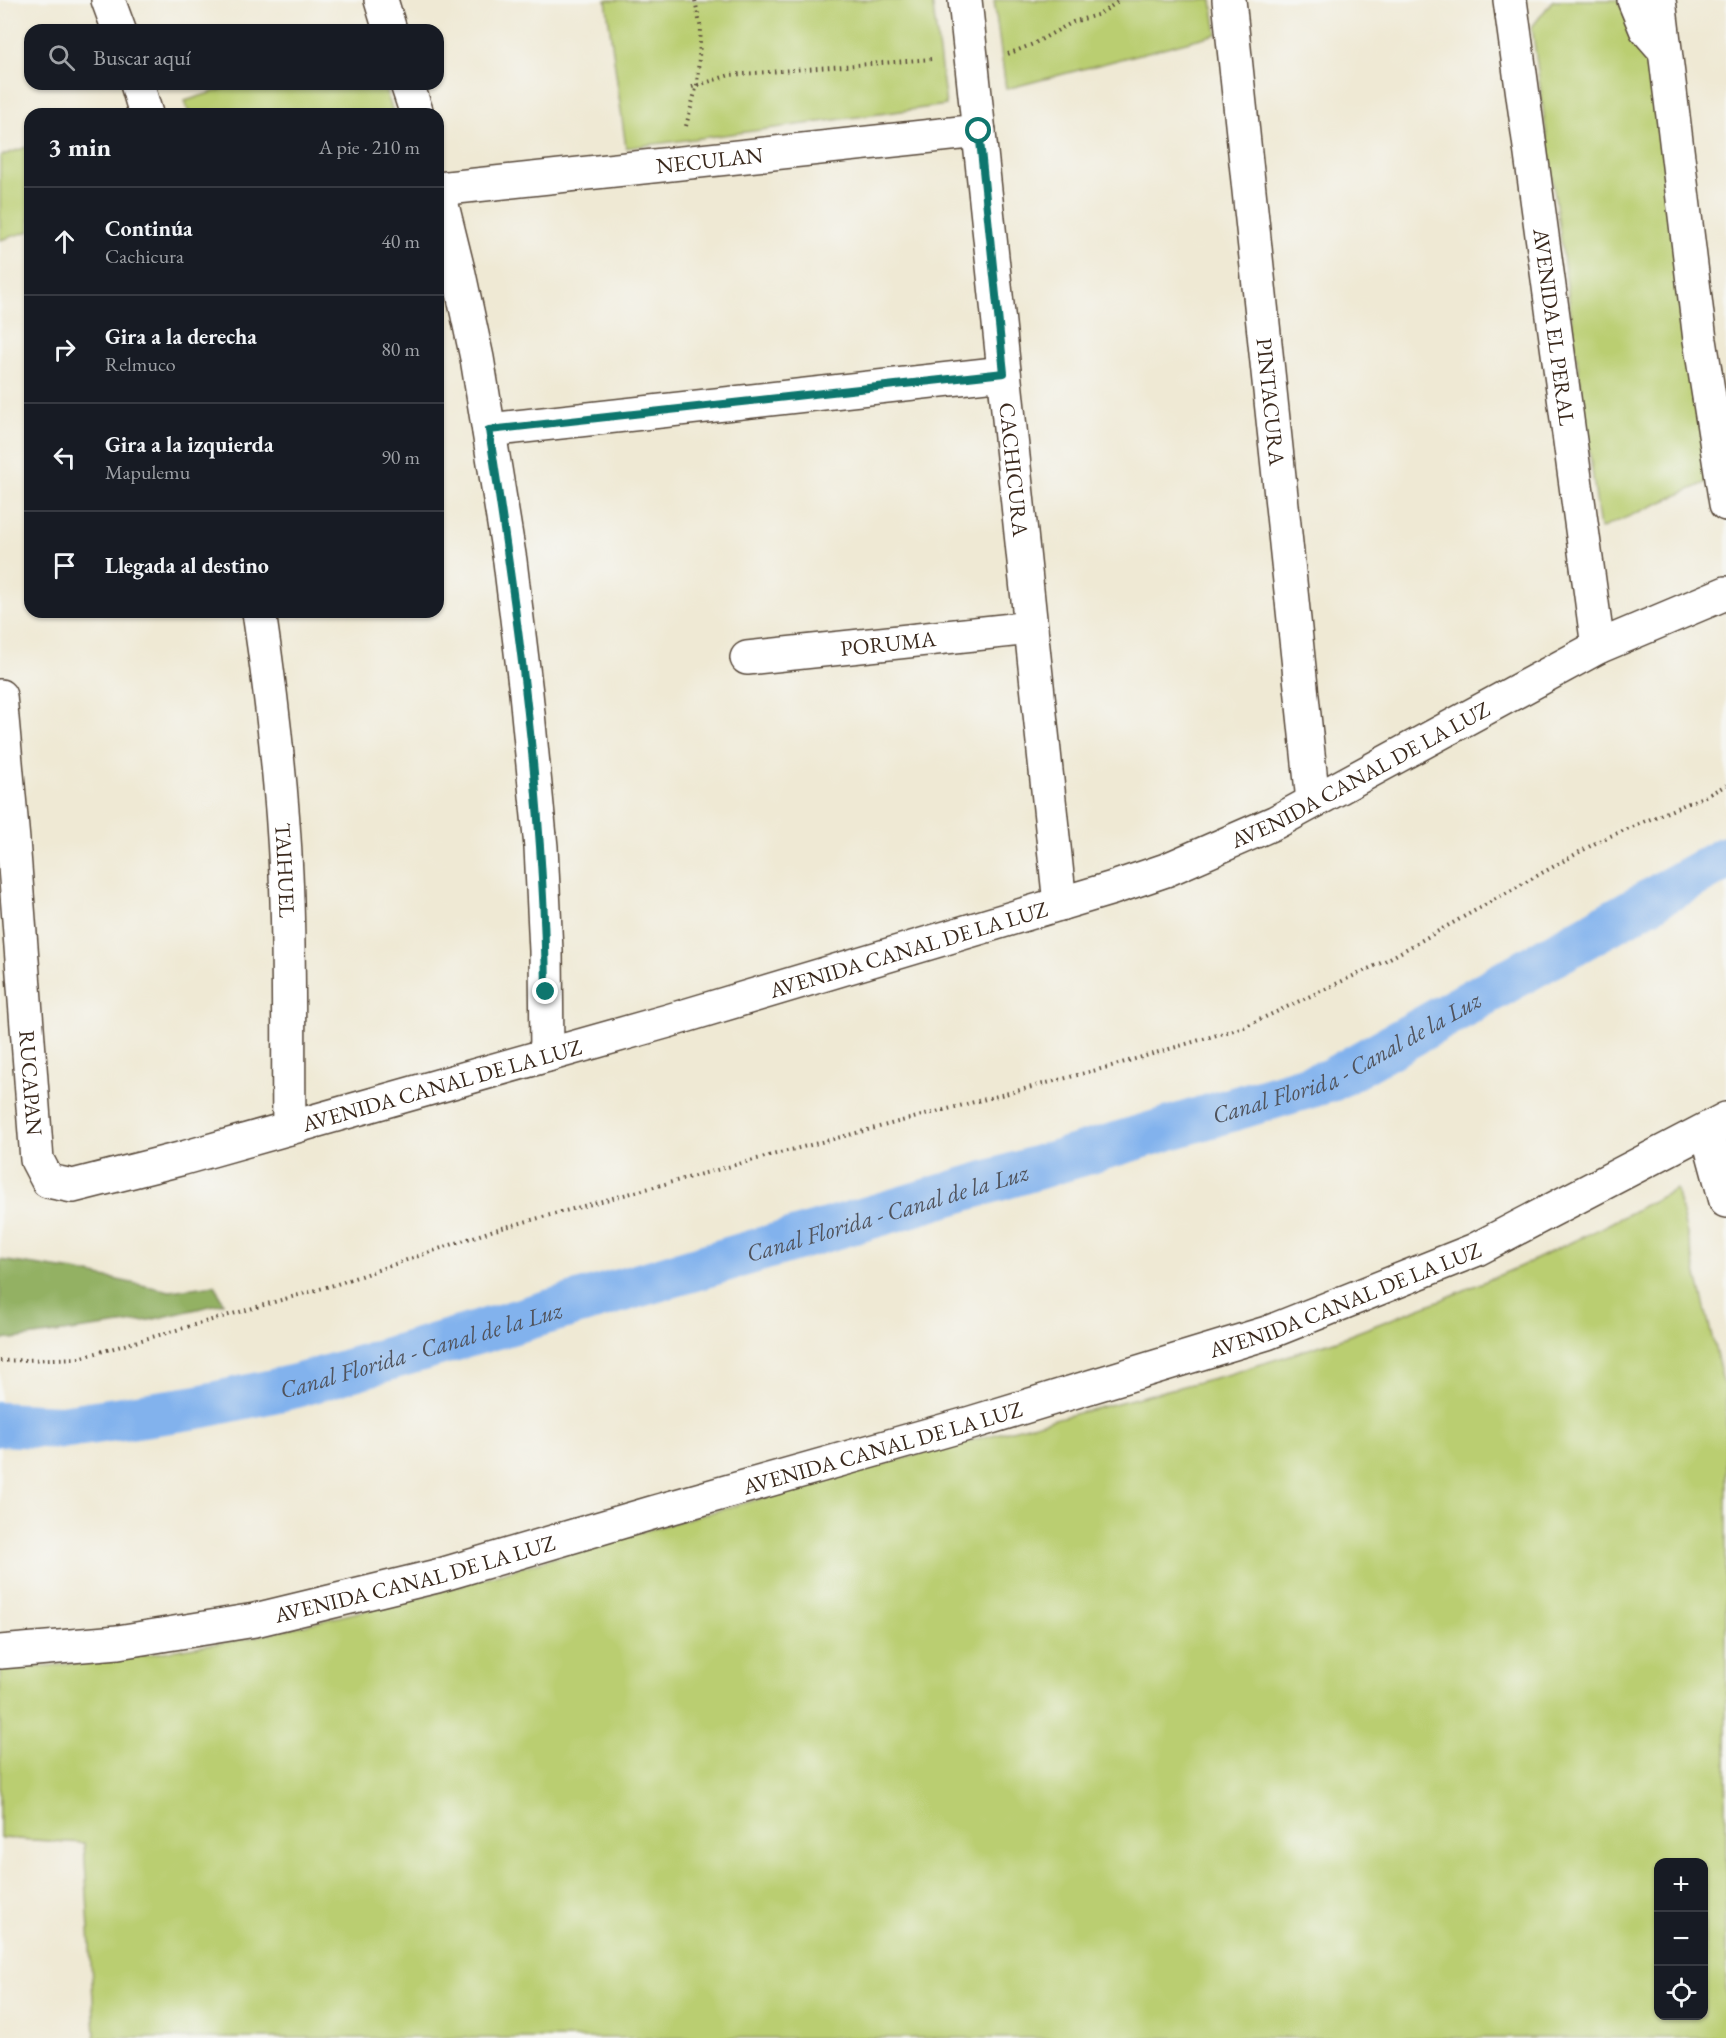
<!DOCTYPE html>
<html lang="es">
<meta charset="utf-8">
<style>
:root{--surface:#171b24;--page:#20242c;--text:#f1f3f6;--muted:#9ea1a6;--line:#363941}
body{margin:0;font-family:"EB Garamond",serif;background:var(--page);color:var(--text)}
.controls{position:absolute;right:18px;bottom:18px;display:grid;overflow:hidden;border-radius:12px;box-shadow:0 2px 4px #0004}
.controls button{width:54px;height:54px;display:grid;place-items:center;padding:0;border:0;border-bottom:2px solid var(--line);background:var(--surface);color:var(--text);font:30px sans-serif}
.stop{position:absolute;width:18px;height:18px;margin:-14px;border:4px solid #0f766e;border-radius:50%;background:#fff}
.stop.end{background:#0f766e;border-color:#fff;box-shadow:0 2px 6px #0008}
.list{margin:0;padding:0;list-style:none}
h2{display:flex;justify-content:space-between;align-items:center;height:78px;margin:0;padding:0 24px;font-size:26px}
h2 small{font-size:20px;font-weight:400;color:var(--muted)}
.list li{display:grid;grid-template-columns:39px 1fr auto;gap:18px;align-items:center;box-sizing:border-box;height:108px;padding:0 24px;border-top:2px solid var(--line)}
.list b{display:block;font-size:22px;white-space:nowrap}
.list p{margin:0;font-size:20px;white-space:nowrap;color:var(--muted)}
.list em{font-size:20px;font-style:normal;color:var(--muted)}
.icon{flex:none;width:33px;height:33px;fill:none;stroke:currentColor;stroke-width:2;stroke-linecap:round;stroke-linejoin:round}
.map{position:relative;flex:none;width:1726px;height:2038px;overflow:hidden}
.search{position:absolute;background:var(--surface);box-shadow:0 2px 4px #0004;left:24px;top:24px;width:420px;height:66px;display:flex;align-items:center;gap:15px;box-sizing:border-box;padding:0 21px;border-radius:18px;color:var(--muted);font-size:22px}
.panel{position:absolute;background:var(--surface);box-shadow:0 2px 4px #0004;left:24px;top:108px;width:420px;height:510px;border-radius:18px}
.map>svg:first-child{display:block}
.green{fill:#bace71;stroke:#7a7c48;stroke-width:1.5;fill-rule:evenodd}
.forest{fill:#93b163;stroke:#676e40;stroke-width:1.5}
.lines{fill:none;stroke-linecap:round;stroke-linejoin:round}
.canal{stroke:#82b2ed;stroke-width:44}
.minor-casing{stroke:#564739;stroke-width:36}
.path{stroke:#564739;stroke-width:4;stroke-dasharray:1.5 4.5;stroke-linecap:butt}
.minor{stroke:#fff;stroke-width:33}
.route{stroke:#0f766e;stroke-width:8}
.labels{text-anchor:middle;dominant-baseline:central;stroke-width:5;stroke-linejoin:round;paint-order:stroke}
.street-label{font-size:22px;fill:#3b2a1e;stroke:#f6f6f2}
.water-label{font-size:24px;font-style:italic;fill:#50535c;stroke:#f6f6f2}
</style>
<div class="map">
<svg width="1726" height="2038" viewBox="0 0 1726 2038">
<rect width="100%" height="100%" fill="#f6f6f2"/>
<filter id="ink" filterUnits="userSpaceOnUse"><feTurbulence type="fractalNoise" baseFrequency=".0167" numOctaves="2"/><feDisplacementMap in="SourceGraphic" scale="12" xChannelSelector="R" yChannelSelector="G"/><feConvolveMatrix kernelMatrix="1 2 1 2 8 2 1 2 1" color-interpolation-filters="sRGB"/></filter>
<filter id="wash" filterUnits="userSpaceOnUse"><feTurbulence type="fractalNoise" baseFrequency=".008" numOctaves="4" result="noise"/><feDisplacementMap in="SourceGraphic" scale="24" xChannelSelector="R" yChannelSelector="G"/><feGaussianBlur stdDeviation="1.35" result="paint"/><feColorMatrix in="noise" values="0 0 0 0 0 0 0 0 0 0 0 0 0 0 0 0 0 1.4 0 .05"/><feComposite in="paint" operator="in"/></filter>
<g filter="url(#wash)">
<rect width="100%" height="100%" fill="#efe9d4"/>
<!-- green -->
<g class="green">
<polygon points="606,0 932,0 946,105 626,148"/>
<polygon points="994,0 1212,0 1217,34 1006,89"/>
<polygon points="1553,0 1619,0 1637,46 1653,63 1710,481 1600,529 1532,27"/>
<polygon points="238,84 383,84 394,114 189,114 185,101"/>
<polygon points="30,146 30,231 0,240 0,156"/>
<path d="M1676,1189L1726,1394V2038H94L95,2034L84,1843L0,1838V1670L114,1660L246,1639L421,1597L630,1535L934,1450L1230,1374L1337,1340L1441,1300L1521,1266L1599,1229ZM1658,1862H1704V2016H1658Z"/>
</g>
<!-- forest -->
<polygon class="forest" points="0,1260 75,1271 170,1291 215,1285 223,1303 150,1320 12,1339 0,1339"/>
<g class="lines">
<!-- canal -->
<path class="canal" id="s1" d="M0,1424L61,1427L198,1407L296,1386L895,1210L1331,1080L1726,858"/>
</g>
</g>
<g filter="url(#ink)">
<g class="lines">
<!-- minor casing -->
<g class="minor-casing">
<g id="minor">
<polyline points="108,0 119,30"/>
<polyline points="381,0 390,30"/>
<path id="s2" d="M965,0L1060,904"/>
<path id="s3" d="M1229,0L1313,801"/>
<path id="s4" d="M1510,0L1598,647"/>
<polyline points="1634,0 1646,29 1660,45"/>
<polyline points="1659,0 1700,340 1726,504"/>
<polyline points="137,84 146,114"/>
<polyline points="407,84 417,114"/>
<polyline points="489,430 1004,373"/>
<path id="s5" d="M259,612C272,699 282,786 286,874C290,959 288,1043 289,1128"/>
<path id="s6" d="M747,658L1031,628"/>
<path id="s7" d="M0,696L13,840L37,1160L48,1181L73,1186L180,1159L668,1021L1113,888L1166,870L1276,822L1598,647L1726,593"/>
<path id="s8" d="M547,1055L546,951L541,847L526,693L510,561L477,358L459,274L438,189L979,131"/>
<polyline points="1707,1131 1726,1201"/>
<path id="s9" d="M0,1652L118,1642L255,1620L437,1576L655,1512L971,1423L1267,1333L1475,1250L1726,1119"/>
</g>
</g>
<!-- path -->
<g class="path">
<polyline points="1008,54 1033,44 1073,22 1100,14 1120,0"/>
<polyline points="692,87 730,75 932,59"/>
<polyline points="686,126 697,85 701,29 695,0"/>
<polyline points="0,1361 79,1358 337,1284 491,1231 772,1155 1108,1067 1244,1027 1383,962 1601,840 1710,794 1726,785"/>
</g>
<!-- minor -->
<use href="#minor" class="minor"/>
</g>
</g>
<g class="lines" filter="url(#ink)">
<!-- route -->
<path class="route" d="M546,992C544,803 518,616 489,430L1004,373L979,131"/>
</g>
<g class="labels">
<!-- street labels -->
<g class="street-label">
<text stroke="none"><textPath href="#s8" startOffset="1148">NECULAN</textPath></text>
<text stroke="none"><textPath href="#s4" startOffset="330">AVENIDA EL PERAL</textPath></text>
<text stroke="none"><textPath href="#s3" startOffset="404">PINTACURA</textPath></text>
<text stroke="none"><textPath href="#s2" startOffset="472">CACHICURA</textPath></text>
<text stroke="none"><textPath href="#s6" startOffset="142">PORUMA</textPath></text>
<text stroke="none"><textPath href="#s7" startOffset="1869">AVENIDA CANAL DE LA LUZ</textPath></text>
<text stroke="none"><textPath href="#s5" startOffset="260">TAIHUEL</textPath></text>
<text stroke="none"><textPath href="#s7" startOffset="1383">AVENIDA CANAL DE LA LUZ</textPath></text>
<text stroke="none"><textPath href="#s7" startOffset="388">RUCAPAN</textPath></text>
<text stroke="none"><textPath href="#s7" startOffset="897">AVENIDA CANAL DE LA LUZ</textPath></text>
<text stroke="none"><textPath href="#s9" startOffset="1394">AVENIDA CANAL DE LA LUZ</textPath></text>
<text stroke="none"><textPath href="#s9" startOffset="908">AVENIDA CANAL DE LA LUZ</textPath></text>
<text stroke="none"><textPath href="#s9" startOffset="422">AVENIDA CANAL DE LA LUZ</textPath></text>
</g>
<!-- water labels -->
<g class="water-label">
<text stroke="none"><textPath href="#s1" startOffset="1402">Canal Florida - Canal de la Luz</textPath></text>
<text stroke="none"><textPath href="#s1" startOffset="916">Canal Florida - Canal de la Luz</textPath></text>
<text stroke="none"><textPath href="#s1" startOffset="430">Canal Florida - Canal de la Luz</textPath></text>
</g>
</g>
</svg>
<div class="controls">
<button>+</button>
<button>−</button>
<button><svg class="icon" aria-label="locate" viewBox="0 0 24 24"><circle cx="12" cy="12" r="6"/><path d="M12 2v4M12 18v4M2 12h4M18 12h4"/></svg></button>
</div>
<div class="stop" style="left:979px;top:131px"></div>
<div class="stop end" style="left:546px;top:992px"></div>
<div class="search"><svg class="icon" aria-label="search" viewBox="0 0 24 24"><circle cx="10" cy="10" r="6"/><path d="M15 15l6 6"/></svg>Buscar aquí</div>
<section class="panel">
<h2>3 min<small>A pie · 210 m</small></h2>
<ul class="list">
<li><svg class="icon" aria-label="ahead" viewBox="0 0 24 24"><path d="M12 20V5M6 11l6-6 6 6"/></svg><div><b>Continúa</b><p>Cachicura</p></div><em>40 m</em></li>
<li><svg class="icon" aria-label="right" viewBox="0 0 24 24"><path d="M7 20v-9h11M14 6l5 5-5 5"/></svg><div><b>Gira a la derecha</b><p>Relmuco</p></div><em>80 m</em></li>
<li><svg class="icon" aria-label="left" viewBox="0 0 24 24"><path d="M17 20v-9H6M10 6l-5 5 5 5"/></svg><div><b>Gira a la izquierda</b><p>Mapulemu</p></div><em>90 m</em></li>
<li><svg class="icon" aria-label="arrive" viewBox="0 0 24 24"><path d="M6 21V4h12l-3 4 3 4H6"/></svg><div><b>Llegada al destino</b></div></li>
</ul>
</section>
</div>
